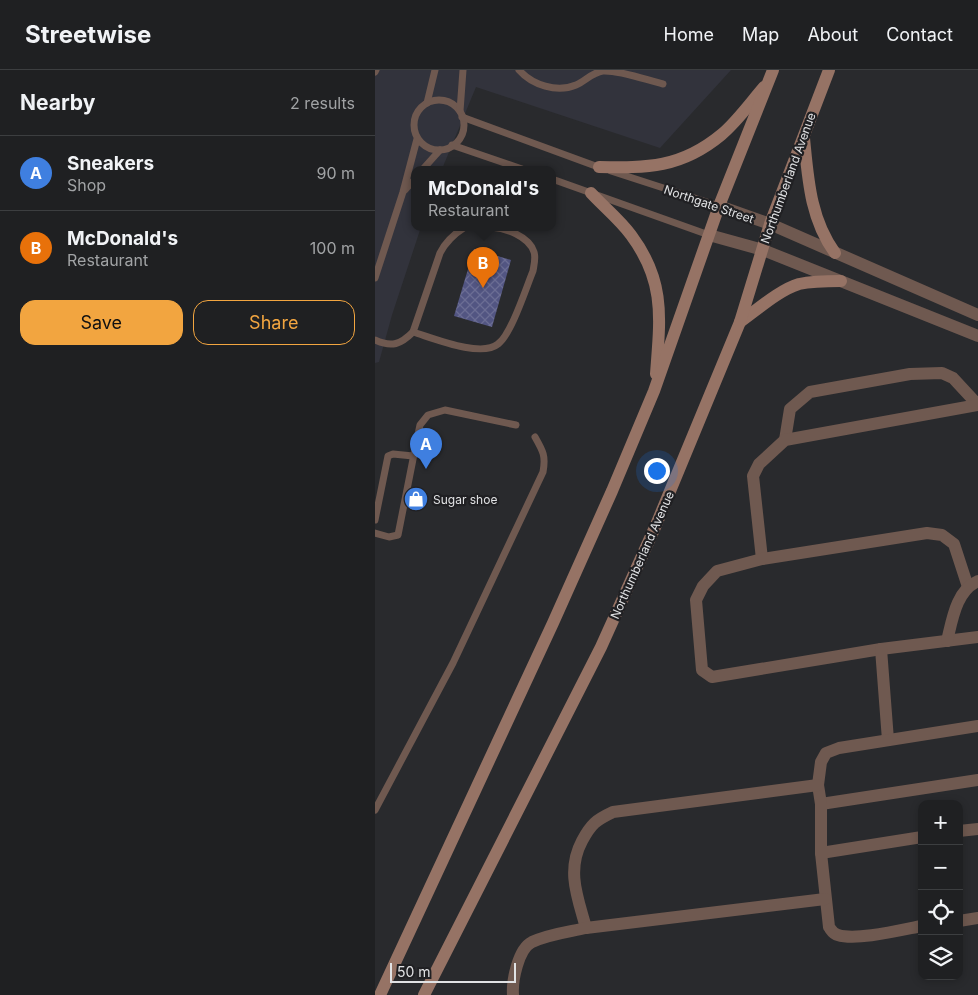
<!DOCTYPE html>
<meta charset="utf-8">
<style>
:root{--surface:#1f2022;--page:#2c2d2f;--text:#f1f3f6;--muted:#a1a3a5;--line:#3c3e40;--accent:#f2a540}
body{margin:0;font-family:Inter,sans-serif;background:var(--page);color:var(--text)}
.controls{position:absolute;right:15px;bottom:15px;display:grid;overflow:hidden;border-radius:10px;box-shadow:0 2px 8px #0003}
.controls button{width:45px;height:45px;display:grid;place-items:center;padding:0;border:0;border-bottom:1px solid var(--line);background:var(--surface);color:var(--text);font:25px sans-serif}
.scale{position:absolute;left:15px;bottom:12px;width:126px;box-sizing:border-box;padding-left:5px;border:2px solid #e1e2e4;border-top:0;font-size:14px;line-height:18px;white-space:nowrap;color:#e1e2e4;-webkit-text-stroke:4px #202023;paint-order:stroke}
.you{position:absolute;left:281px;top:400px;width:18px;height:18px;margin:-12px;border:4px solid #fff;border-radius:50%;background:#1a73e8;box-shadow:0 0 0 8px #1a73e833}
.badge{display:grid;place-items:center;width:32px;height:32px;border-radius:50%;background:var(--accent);color:#fff;font-size:16px;font-weight:700}
.pin{position:absolute;translate:-50% -41px;filter:drop-shadow(0 1px 2px #0008)}
.pin::after{content:'';position:absolute;top:26px;width:18px;height:15px;background:inherit;clip-path:polygon(0 0,100% 0,50% 100%)}
.popup{position:absolute;left:36px;top:96px;width:145px;height:65px;box-sizing:border-box;display:grid;place-content:center;border-radius:10px;background:var(--surface);filter:drop-shadow(0 1px 4px #0005);font-size:16px;white-space:nowrap;color:var(--muted)}
.popup b{font-size:19px;color:var(--text)}
.popup::after{content:'';position:absolute;left:50%;top:100%;margin-left:-10px;border:10px solid transparent;border-top-color:var(--surface)}
.list{margin:0;padding:0;list-style:none}
h2{display:flex;justify-content:space-between;align-items:center;height:65px;margin:0;padding:0 20px;font-size:21px}
h2 small{font-size:16px;font-weight:400;color:var(--muted)}
.list li{display:grid;grid-template-columns:32px 1fr auto;gap:15px;align-items:center;box-sizing:border-box;height:75px;padding:0 20px;border-top:1px solid var(--line)}
.list b{display:block;font-size:19px;white-space:nowrap}
.list p{margin:0;font-size:16px;white-space:nowrap;color:var(--muted)}
.list em{font-size:16px;font-style:normal;color:var(--muted)}
.actions{display:flex;gap:10px;padding:15px 20px}
.actions a{flex:1;padding:11px 0;border:1px solid var(--accent);border-radius:15px;text-align:center;font-size:18px;color:var(--accent)}
.actions .main{background:var(--accent);color:#111}
.icon{flex:none;width:28px;height:28px;fill:none;stroke:currentColor;stroke-width:2;stroke-linecap:round;stroke-linejoin:round}
.map{position:relative;flex:none;width:603px;height:925px;overflow:hidden}
header{display:flex;align-items:center;gap:30px;box-sizing:border-box;height:70px;padding:0 25px;background:var(--surface);border-bottom:1px solid var(--line)}
header strong{font-size:24px}
nav{display:flex;gap:28px;margin-inline-start:auto;font-size:18px}
main{display:flex}
aside{flex:1;background:var(--surface)}
.map>svg:first-child{display:block}
.built{fill:#32333c}
.building{fill:url(#building-cross-hatch)}
.lines{fill:none;stroke-linecap:round;stroke-linejoin:round}
.service{stroke:#6f5950;stroke-width:7}
.minor{stroke:#6f5950;stroke-width:12}
.secondary{stroke:#967365;stroke-width:12}
.labels{text-anchor:middle;dominant-baseline:central;stroke-width:4.5;stroke-linejoin:round;paint-order:stroke}
.street-label{font-size:12px;fill:#e1e2e4;stroke:#202023}
.poi-label{font-size:12px;fill:#e1e2e4;stroke:#202023;text-anchor:start}
</style>
<header>
<strong>Streetwise</strong>
<nav><a>Home</a><a>Map</a><a>About</a><a>Contact</a></nav>
</header>
<main>
<aside>
<h2>Nearby<small>2 results</small></h2>
<ul class="list">
<li><span class="badge" style="background:#3f7fe0">A</span><div><b>Sneakers</b><p>Shop</p></div><em>90 m</em></li>
<li><span class="badge" style="background:#e8710a">B</span><div><b>McDonald's</b><p>Restaurant</p></div><em>100 m</em></li>
</ul>
<div class="actions"><a class="main">Save</a><a>Share</a></div>
</aside>
<div class="map">
<svg width="603" height="925" viewBox="0 0 603 925">
<defs>
<pattern id="building-cross-hatch" width="8" height="8" patternUnits="userSpaceOnUse" patternTransform="scale(1.25)"><rect width="8" height="8" fill="#525582"/><path d="M0 0l8 8M0 8l8-8" fill="none" stroke="#6b6d94"/></pattern>
</defs>
<rect width="100%" height="100%" fill="#292a2d"/>
<!-- built -->
<polygon class="built" points="0,0 356,0 285,78 101,17 67,99 39,99 39,157 46,157 17,245 4,292 0,293"/>
<!-- building -->
<polygon class="building" points="99,179 136,190 117,257 79,246"/>
<g class="lines">
<!-- service -->
<g class="service">
<path d="M144,0C157,15 182,23 201,15C210,11 218,2 228,1C245,0 271,10 288,14"/>
<polyline points="0,2 1,0"/>
<circle cx="64" cy="55" r="25"/>
<polyline points="52,33 60,0"/>
<polyline points="85,41 88,0"/>
<polyline points="87,47 226,98"/>
<polyline points="77,75 147,99"/>
<polyline points="48,99 65,80"/>
<polyline points="236,101 344,136"/>
<polyline points="177,109 334,165"/>
<polyline points="30,120 39,110"/>
<path d="M90,157C79,164 71,171 65,183L38,262C58,268 106,288 123,274C136,265 151,218 158,201C159,195 161,188 159,182C154,166 130,158 116,157"/>
<polyline points="0,208 28,122 42,69"/>
<path d="M0,270C17,278 26,274 38,262"/>
<polyline points="0,450 13,386 18,384 38,386"/>
<polyline points="0,463 14,467 23,465 42,369 45,355 53,345 70,340 141,355"/>
<path d="M0,740L78,593L168,402C171,386 168,381 160,367"/>
</g>
<!-- minor -->
<g class="minor">
<polyline points="344,136 395,154 603,245"/>
<polyline points="334,165 388,180 603,266"/>
<polyline points="410,370 415,339 435,322 535,304 567,303 578,308 603,335"/>
<polyline points="387,489 378,406 384,394 410,370 603,335"/>
<polyline points="593,517 579,474 567,465 552,463 387,489 342,501 328,516 321,530 327,600 337,607 506,579 603,567"/>
<path d="M572,571C577,551 581,520 603,511"/>
<polyline points="506,579 513,670"/>
<polyline points="446,734 603,710"/>
<polyline points="584,761 603,759"/>
<polyline points="446,783 547,767"/>
<polyline points="584,851 603,848"/>
<path d="M547,856C526,860 481,871 463,865C458,864 457,861 454,857L446,783V734L443,715L446,692L451,683L464,678L603,656"/>
<path d="M211,858C203,828 191,801 207,771C216,754 221,750 238,742L443,715"/>
<path d="M138,925C137,911 143,879 157,872C174,864 193,862 211,858L450,829"/>
</g>
<!-- secondary -->
<g class="secondary">
<path d="M429,68C433,108 435,149 460,183"/>
<path d="M224,97C272,98 306,98 346,65C361,53 376,32 389,17"/>
<path d="M216,123C229,137 245,150 256,165C291,212 285,249 281,304"/>
<path d="M365,252C382,240 404,220 424,214C438,211 452,211 466,211"/>
<polyline points="5,925 178,553 237,421 279,321 344,136 398,0"/>
<polyline points="49,925 226,577 281,455 365,252 395,154 454,0"/>
</g>
</g>
<!-- icons -->
<defs>
<g id="shop-disc" transform="scale(1.25)"><circle r="9.5" fill="#3f7fe0" stroke="#202023"/><path d="M-5-2.5h2.3a2.7 3.5 0 0 1 5.4 0H5L5.5 6h-11ZM-1.5-2.5h3a1.5 2.3 0 0 0-3 0Z" fill="#fff"/></g>
</defs>
<g fill-rule="evenodd">
<use href="#shop-disc" x="41" y="429"/>
</g>
<g class="labels">
<!-- street labels -->
<g class="street-label">
<text transform="translate(413 108) rotate(-70)">Northumberland Avenue</text>
<text transform="translate(334 134) rotate(19)">Northgate Street</text>
<text transform="translate(267 485) rotate(-66)">Northumberland Avenue</text>
</g>
<!-- poi labels -->
<g class="poi-label">
<text x="58" y="429">Sugar shoe</text>
</g>
</g>
</svg>
<div class="controls">
<button>+</button>
<button>−</button>
<button><svg class="icon" aria-label="locate" viewBox="0 0 24 24"><circle cx="12" cy="12" r="6"/><path d="M12 2v4M12 18v4M2 12h4M18 12h4"/></svg></button>
<button><svg class="icon" aria-label="layers" viewBox="0 0 24 24"><path d="M12 4l9 5-9 5-9-5zM3 14l9 5 9-5"/></svg></button>
</div>
<div class="scale">50 m</div>
<div class="you"></div>
<div class="pin badge" style="left:51px;top:399px;background:#3f7fe0">A</div>
<div class="pin badge" style="left:108px;top:218px;background:#e8710a">B</div>
<div class="popup"><b>McDonald's</b>Restaurant</div>
</div>
</main>
